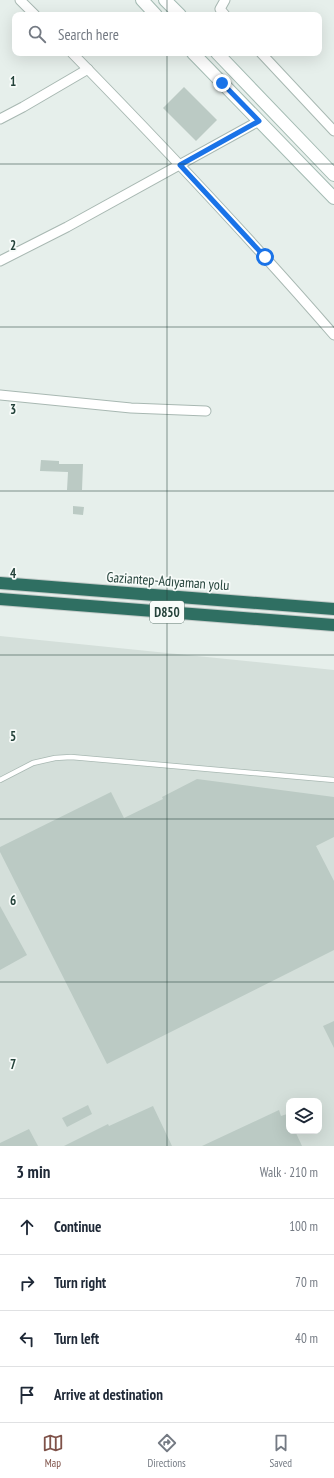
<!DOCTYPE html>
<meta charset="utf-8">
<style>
:root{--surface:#fff;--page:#f6f6f7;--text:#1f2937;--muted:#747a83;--line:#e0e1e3;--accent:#7f5249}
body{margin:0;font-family:"PT Sans Narrow",sans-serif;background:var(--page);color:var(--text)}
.controls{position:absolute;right:12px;bottom:12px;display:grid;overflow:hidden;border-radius:8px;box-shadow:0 4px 16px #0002}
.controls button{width:36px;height:36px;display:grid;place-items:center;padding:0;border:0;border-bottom:1px solid var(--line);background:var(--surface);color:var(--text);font:20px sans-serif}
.stop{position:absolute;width:12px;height:12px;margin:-9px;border:3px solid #1a73e8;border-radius:50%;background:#fff}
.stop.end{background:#1a73e8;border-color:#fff;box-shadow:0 1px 4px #0008}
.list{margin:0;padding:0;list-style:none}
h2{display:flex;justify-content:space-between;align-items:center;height:52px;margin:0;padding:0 16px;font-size:17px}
h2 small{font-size:13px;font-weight:400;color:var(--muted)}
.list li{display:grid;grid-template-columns:26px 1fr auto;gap:12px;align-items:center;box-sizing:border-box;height:56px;padding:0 16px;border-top:1px solid var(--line)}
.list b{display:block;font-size:15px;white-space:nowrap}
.list em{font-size:13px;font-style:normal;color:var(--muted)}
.icon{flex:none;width:22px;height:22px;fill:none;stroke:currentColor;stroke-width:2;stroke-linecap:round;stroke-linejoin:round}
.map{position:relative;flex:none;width:334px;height:1146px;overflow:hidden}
.search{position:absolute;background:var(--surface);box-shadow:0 4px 16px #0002;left:12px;right:12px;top:12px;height:44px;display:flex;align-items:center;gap:10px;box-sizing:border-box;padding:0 14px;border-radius:8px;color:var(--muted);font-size:15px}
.sheet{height:276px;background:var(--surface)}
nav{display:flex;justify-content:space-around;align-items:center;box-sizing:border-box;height:56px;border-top:1px solid var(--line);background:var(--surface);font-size:11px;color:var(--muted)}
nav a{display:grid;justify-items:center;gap:2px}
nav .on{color:var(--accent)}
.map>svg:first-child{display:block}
.built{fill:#d4dfda;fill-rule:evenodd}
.building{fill:#bbcac4}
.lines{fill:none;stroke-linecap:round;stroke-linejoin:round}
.lane-casing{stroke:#a8b8b2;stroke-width:6}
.street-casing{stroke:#a8b8b2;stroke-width:11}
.secondary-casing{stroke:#a4bbb3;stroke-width:14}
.highway-casing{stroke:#c2cac8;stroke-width:14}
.lane{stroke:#fff;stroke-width:4.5}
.street{stroke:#fff;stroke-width:9}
.secondary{stroke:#fff;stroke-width:12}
.highway{stroke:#2f6f62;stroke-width:12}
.route{stroke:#1a73e8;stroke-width:5}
.grid{fill:none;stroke:#24423a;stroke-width:1;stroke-opacity:0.55}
.labels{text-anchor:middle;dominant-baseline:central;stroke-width:3.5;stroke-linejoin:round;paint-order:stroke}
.shield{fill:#f7fbf9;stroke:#637a73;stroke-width:1}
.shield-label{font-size:13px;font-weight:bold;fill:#24423a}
.street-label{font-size:14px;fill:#24423a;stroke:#f7fbf9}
.grid-label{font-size:13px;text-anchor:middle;font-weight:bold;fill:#24423a;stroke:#f7fbf9;stroke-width:3.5;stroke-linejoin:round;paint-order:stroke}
</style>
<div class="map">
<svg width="334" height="1146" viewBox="0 0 334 1146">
<rect width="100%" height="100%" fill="#e6efeb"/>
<!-- built -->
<path class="built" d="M0,636L334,670V1146H0ZM289,1101H319V1131H289Z"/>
<!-- building -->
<g class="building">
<polygon points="184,87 217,120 196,141 163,108"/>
<polygon points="41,460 59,461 59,464 83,464 82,490 67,490 68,472 40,471"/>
<polygon points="73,506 84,507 83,515 73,514"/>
<polygon points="197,779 334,797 334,837 316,846 334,881 334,950 107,1064 0,852 0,847 111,792 124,818 163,799 162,797"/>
<polygon points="0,906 27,955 0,970"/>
<polygon points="334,1021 334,1048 323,1026"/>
<polygon points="88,1105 92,1114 67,1127 62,1118"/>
<polygon points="153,1106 172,1146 64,1146 108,1124 109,1126"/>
<polygon points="279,1110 281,1116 287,1114 289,1118 289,1131 295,1131 302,1146 202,1146"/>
<polygon points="29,1129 38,1146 0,1146 0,1143"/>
</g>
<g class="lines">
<!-- lane casing -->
<g class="lane-casing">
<polyline id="lane" points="0,780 33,763 55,758 71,757 334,780"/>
</g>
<!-- street casing -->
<g class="street-casing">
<g id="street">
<polyline points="20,0 35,15"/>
<polyline points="225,0 220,9 225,15"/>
<path d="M72,53C162,145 250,238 334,335"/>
<polyline points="261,53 334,131"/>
<polyline points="0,119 23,107 88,69"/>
<polyline points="0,261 67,227 259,121"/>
<polyline points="0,395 131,408 206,411"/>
</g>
</g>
<!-- secondary casing -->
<g class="secondary-casing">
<g id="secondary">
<polyline points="142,0 156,15"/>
<polyline points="165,0 180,15"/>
<polyline points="193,53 334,198"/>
<polyline points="217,53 334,175"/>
</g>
</g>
<!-- highway casing -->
<g class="highway-casing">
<g id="highway">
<polyline points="0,583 334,609"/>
<polyline points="0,599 334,625"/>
</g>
</g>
<!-- lane -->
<use href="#lane" class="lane"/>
<!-- street -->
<use href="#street" class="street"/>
<!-- secondary -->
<use href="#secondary" class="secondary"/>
<!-- highway -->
<use href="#highway" class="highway"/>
</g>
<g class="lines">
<!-- route -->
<polyline class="route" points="222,83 259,121 180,165 265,257"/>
</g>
<!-- grid -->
<path class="grid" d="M167,0V15M167,53V1146M0,164H334M0,327H334M0,491H334M0,655H334M0,819H334M0,982H334"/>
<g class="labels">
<!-- shield labels -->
<rect class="shield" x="150" y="601" width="34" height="22" rx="3"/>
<g class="shield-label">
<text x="167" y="612">D850</text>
</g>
<!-- street labels -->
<g class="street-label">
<text transform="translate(168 581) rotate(4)">Gaziantep-Adıyaman yolu</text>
</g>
</g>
<g class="grid-label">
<text x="13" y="86">1</text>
<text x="13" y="250">2</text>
<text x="13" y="414">3</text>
<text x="13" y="578">4</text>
<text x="13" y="741">5</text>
<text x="13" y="905">6</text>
<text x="13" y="1069">7</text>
</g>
</svg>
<div class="controls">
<button><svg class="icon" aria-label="layers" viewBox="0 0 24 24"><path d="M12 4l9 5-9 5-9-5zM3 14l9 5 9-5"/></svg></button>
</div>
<div class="stop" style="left:265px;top:257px"></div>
<div class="stop end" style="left:222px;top:83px"></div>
<div class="search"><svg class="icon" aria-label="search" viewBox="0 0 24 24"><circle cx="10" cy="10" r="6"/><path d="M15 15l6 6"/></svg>Search here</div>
</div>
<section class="sheet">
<h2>3 min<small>Walk · 210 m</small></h2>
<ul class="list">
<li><svg class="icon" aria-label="ahead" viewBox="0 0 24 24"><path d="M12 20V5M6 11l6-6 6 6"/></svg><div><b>Continue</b></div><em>100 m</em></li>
<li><svg class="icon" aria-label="right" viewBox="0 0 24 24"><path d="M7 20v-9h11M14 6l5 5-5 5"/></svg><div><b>Turn right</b></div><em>70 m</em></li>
<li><svg class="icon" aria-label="left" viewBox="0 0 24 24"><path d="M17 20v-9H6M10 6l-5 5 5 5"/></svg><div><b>Turn left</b></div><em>40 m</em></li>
<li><svg class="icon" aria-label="arrive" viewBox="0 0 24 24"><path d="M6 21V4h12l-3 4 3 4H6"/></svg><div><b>Arrive at destination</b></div></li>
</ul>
</section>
<nav>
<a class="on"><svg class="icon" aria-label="map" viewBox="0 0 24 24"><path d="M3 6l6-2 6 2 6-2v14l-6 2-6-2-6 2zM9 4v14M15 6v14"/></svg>Map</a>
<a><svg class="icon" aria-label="directions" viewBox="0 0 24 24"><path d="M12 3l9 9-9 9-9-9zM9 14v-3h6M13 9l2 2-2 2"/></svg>Directions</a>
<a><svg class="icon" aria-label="saved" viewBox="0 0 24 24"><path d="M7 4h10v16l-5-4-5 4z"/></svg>Saved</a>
</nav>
